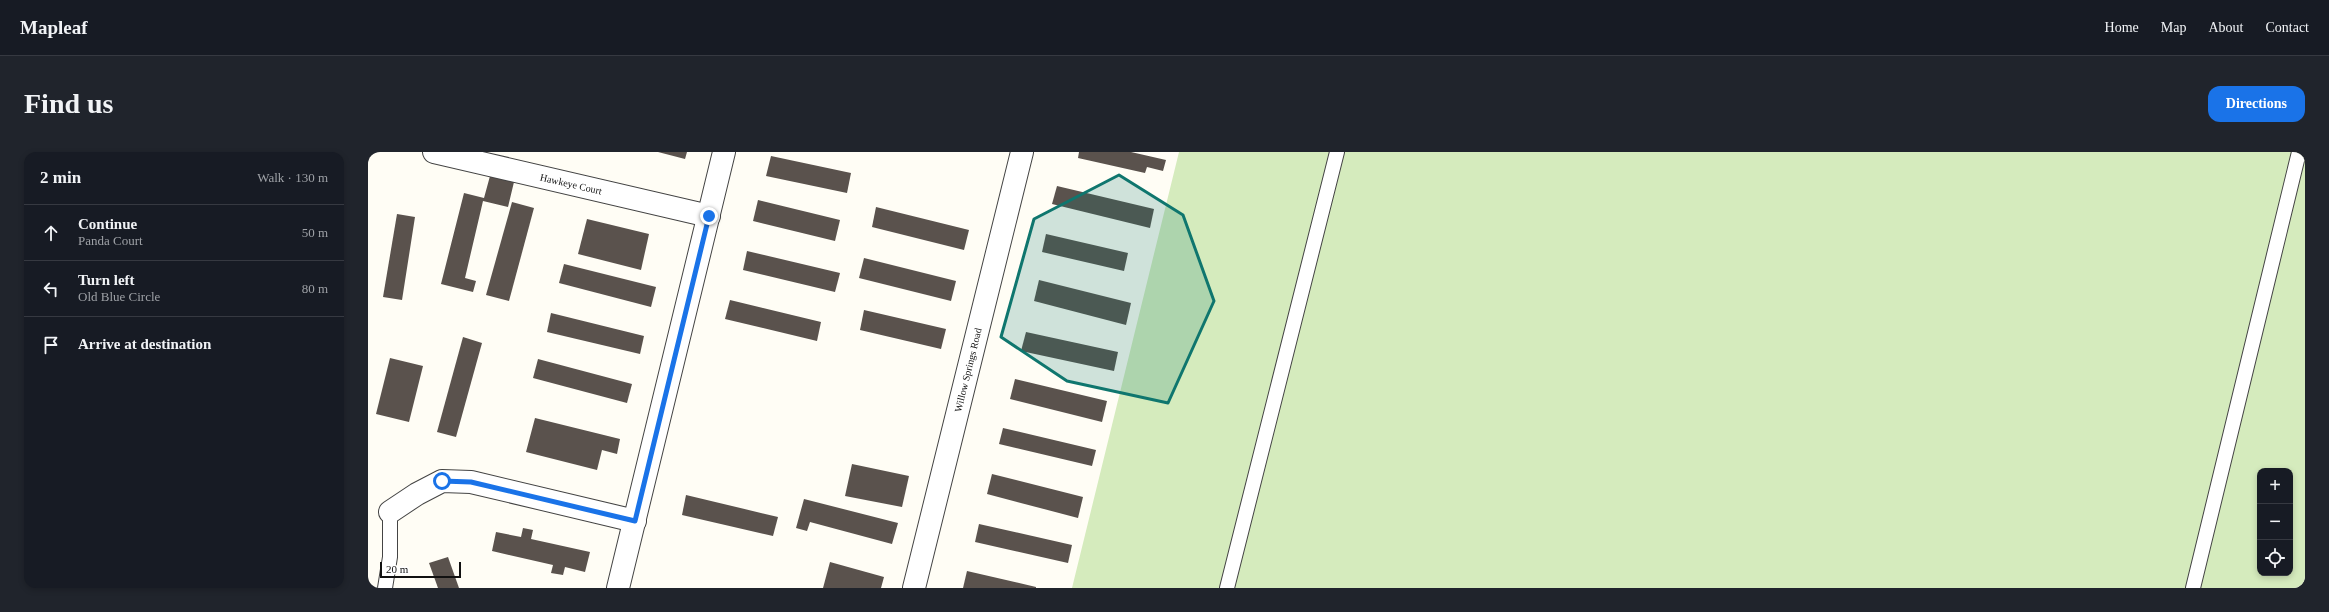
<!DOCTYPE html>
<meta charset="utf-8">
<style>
:root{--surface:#171b24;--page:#20242c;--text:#f1f3f6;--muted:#9ea1a6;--line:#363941;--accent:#1a73e8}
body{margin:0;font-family:Georgia,serif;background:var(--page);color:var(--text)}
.controls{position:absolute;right:12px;bottom:12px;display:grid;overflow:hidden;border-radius:8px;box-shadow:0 2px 6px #0003}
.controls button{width:36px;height:36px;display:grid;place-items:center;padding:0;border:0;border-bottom:1px solid var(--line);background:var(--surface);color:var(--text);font:20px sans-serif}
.scale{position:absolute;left:12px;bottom:10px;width:81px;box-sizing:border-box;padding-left:4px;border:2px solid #111;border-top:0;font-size:11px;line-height:14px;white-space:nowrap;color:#111;-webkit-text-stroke:3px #fff;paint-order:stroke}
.stop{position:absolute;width:12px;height:12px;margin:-9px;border:3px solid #1a73e8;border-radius:50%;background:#fff}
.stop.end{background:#1a73e8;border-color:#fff;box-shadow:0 1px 4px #0008}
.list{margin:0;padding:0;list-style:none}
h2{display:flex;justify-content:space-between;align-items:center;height:52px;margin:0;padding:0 16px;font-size:17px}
h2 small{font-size:13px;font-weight:400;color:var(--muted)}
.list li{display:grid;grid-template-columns:26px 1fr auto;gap:12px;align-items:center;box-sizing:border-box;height:56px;padding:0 16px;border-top:1px solid var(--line)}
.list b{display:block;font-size:15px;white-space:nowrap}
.list p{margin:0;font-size:13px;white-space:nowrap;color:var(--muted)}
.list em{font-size:13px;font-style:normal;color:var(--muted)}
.icon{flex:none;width:22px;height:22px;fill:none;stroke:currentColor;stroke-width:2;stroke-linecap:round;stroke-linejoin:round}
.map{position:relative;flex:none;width:1937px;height:436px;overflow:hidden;border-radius:12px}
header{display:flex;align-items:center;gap:24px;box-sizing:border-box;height:56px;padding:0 20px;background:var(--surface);border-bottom:1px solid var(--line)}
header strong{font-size:19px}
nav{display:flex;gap:22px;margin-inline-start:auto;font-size:14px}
.intro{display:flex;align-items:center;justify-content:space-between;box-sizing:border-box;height:96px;padding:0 24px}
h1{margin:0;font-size:28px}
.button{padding:10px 18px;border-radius:12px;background:var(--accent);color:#fff;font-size:14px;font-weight:700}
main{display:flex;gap:24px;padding:0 24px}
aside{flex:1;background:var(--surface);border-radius:12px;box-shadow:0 2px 6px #0003}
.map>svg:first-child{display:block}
.green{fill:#d5ebbd;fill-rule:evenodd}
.building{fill:#5a524d}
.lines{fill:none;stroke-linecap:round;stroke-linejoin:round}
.service-casing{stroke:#444;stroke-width:16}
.minor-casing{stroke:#444;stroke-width:24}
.service{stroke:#fff;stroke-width:14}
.minor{stroke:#fff;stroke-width:22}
.route{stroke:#1a73e8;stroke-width:5}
.marked{fill:#0f766e;fill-opacity:0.2;stroke:#0f766e;stroke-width:3;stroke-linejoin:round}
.labels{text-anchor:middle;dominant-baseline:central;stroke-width:4;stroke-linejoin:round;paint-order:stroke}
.street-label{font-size:10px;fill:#111;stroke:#fff}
</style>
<header>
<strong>Mapleaf</strong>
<nav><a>Home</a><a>Map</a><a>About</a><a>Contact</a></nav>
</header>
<div class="intro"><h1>Find us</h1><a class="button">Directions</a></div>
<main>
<aside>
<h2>2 min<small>Walk · 130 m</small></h2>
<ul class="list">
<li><svg class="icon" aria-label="ahead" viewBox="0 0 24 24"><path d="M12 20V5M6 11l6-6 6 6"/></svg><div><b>Continue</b><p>Panda Court</p></div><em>50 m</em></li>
<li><svg class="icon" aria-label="left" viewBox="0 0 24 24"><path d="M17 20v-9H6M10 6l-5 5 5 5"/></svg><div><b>Turn left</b><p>Old Blue Circle</p></div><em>80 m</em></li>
<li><svg class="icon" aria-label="arrive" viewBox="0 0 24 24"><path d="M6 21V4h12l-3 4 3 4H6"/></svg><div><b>Arrive at destination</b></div></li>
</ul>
</aside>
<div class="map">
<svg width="1937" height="436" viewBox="0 0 1937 436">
<rect width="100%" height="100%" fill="#fffdf5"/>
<!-- green -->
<path class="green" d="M811,0H1937V436H704ZM1892,319H1922V421H1892Z"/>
<!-- building -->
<g class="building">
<polygon points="290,0 319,0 317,7"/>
<polygon points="711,0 763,0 798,8 795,19 779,15 777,21 710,6"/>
<polygon points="403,4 483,21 479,41 398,24"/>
<polygon points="122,24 146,30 140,55 115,49 97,126 108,129 105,140 73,132 96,41 116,46"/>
<polygon points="689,34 786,57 782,76 684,52"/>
<polygon points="390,48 472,68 467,89 385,69"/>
<polygon points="144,50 166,56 141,149 118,143"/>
<polygon points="508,55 601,78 596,98 504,75"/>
<polygon points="29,62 47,65 34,148 15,145"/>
<polygon points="219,67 281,82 273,118 210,102"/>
<polygon points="678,82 760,101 756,119 674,100"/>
<polygon points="379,99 472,121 467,140 375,118"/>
<polygon points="496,106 588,129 583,149 491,126"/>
<polygon points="196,112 288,135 283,155 191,131"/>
<polygon points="671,128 763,151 758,173 666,149"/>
<polygon points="362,148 453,170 449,189 357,167"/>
<polygon points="496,158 578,177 573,197 492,178"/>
<polygon points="183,161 276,184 272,202 179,180"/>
<polygon points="658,180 750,200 746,219 653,199"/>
<polygon points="95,185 114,191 88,285 69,280"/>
<polygon points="22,206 55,214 41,270 8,262"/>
<polygon points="170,207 264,232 259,251 165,226"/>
<polygon points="647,227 739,249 734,270 642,247"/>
<polygon points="167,266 252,287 249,302 234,298 229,318 158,300"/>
<polygon points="635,276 728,298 724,314 631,292"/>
<polygon points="484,312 541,324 534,355 477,344"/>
<polygon points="624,322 715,345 710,366 619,342"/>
<polygon points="318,343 410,365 405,384 314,363"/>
<polygon points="436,347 530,371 524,392 442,370 439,379 428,376"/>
<polygon points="611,372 704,393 700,411 607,390"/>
<polygon points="155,376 165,378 163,387 222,400 217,420 197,415 195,423 183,421 185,413 124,399 128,380 153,385"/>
<polygon points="80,405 91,436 70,436 61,411"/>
<polygon points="462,410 516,425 513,436 455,436"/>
<polygon points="599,419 668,435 668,436 595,436"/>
</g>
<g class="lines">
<!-- service casing -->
<g class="service-casing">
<g id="service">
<polyline points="17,436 22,405 22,360"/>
<polyline points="859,436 969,0"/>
<polyline points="1825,436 1931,0"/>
</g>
</g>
<!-- minor casing -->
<g class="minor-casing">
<g id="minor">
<polyline points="66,0 341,64"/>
<polyline points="22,360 49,342 74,329 103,330 267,369"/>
<polyline points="250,436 356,0"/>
<polyline points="546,436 654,0"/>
</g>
</g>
<!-- service -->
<use href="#service" class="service"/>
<!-- minor -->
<use href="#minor" class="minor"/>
</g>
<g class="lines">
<!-- route -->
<polyline class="route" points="74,329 103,330 267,369 341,64"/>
</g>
<!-- marked area -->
<path class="marked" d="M751,23L815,63L846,149L800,251L699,229L633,185L666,67Z"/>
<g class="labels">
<!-- street labels -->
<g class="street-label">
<text transform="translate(203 32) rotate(13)">Hawkeye Court</text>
<text transform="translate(600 218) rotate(-76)">Willow Springs Road</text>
</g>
</g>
</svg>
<div class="controls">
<button>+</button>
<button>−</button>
<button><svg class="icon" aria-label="locate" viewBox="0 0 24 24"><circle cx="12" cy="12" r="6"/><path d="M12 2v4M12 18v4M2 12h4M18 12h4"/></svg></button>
</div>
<div class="scale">20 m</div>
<div class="stop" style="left:74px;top:329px"></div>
<div class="stop end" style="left:341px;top:64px"></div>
</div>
</main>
